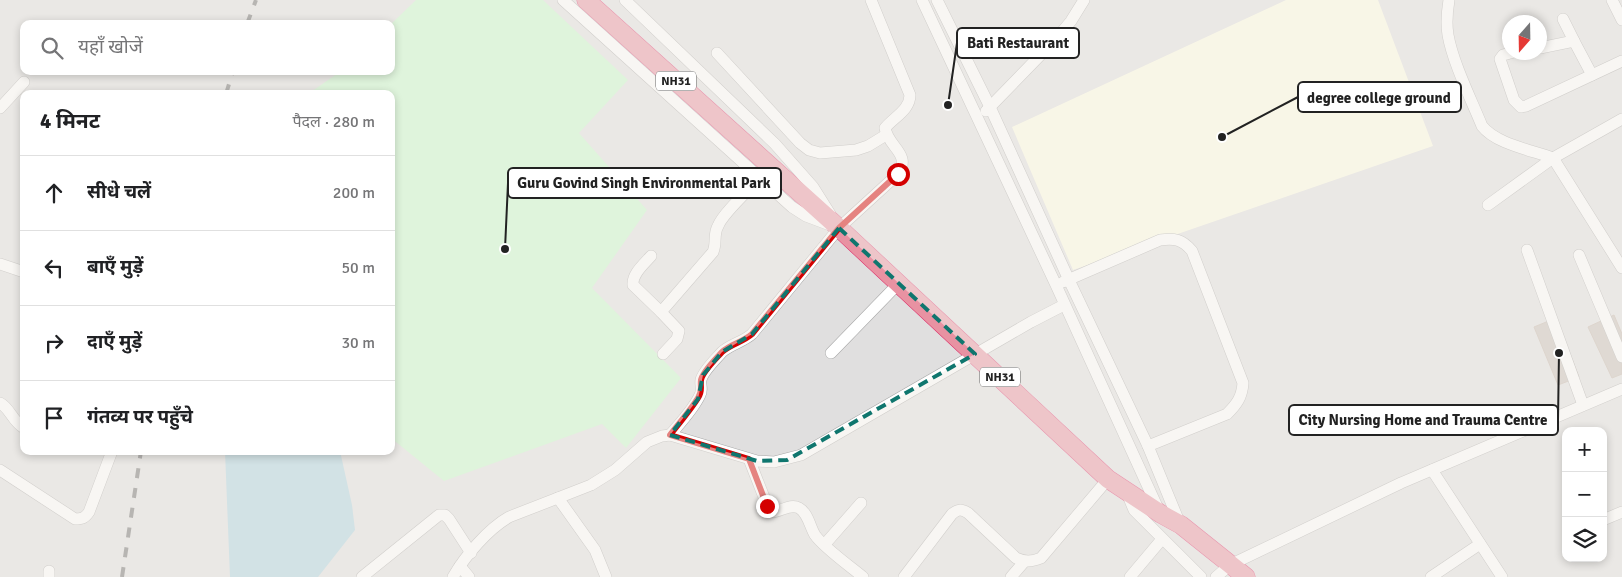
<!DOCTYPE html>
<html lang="hi">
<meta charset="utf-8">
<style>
:root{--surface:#fff;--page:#f6f6f6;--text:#202124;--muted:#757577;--line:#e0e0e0}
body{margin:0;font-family:Signika,"Noto Sans Devanagari",sans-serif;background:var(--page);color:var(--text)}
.controls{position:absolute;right:15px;bottom:15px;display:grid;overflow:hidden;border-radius:10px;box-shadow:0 2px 8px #0003}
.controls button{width:45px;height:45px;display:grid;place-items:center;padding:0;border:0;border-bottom:1px solid var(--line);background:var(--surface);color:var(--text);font:25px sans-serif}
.compass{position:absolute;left:1502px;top:15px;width:45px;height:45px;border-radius:50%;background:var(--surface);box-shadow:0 2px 8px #0003;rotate:200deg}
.stop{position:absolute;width:15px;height:15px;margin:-11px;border:4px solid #d40000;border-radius:50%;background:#fff}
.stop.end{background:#d40000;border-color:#fff;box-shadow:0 1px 5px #0008}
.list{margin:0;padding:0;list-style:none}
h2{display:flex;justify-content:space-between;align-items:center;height:65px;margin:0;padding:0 20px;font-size:21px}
h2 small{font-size:16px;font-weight:400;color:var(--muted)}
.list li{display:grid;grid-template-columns:32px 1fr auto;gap:15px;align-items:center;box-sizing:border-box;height:75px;padding:0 20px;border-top:1px solid var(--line)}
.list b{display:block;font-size:19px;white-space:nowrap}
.list em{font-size:16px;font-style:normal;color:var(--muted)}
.icon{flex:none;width:28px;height:28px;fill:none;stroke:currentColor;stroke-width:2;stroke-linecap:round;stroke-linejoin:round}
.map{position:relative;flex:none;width:1622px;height:577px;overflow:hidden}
.search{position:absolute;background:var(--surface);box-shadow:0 2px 8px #0003;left:20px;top:20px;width:375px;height:55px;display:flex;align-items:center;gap:12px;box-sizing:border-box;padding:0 18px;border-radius:10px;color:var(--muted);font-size:19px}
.panel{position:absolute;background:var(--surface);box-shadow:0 2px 8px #0003;left:20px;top:90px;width:375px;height:365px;border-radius:10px}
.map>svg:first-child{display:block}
.residential{fill:#e0dfdf;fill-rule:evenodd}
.education{fill:#ffffe5}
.park{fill:#c8facc}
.water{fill:#aad3df}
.building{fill:#c7bfb8;stroke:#c4b6ab}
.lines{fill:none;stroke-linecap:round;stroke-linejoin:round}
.minor-casing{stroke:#a9a9a9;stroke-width:12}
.highway-casing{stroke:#dc2a67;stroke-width:19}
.minor{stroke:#fff;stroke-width:11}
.highway{stroke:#e892a2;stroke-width:18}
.rail{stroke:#707070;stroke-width:4;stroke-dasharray:10 10;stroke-linecap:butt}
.route{stroke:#d40000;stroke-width:6}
.marked{fill:none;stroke:#0f766e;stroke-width:4;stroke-dasharray:10 6;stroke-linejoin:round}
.labels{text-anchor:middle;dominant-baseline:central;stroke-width:4;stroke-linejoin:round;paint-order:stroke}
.shield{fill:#fff;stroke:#646464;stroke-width:1}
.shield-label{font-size:12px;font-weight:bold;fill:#222}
.leader{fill:none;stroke:#222;stroke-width:2}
.callout-dot{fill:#222;stroke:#fff;stroke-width:2}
.callout{fill:#fff;stroke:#222;stroke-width:2}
.callout-label{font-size:15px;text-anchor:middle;font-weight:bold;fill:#222}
</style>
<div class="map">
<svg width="1622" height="577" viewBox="0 0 1622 577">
<rect width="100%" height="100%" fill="#f2efe9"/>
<!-- residential -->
<path class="residential" d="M0,0H1622V577H0ZM1510,22H1540V52H1510ZM24,24H391V71H24ZM24,94H391V451H24ZM1566,431H1603V558H1566Z"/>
<!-- education -->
<polygon class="education" points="1286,0 1378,0 1433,146 1073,270 1012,127"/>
<!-- park -->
<polygon class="park" points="416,0 543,0 628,80 579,133 647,210 592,288 681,378 626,448 602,424 444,481 391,438 391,94 308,94 341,71 391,71 391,24"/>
<!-- water -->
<polygon class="water" points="225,451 340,451 352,505 355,530 318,577 230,577"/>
<!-- building -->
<g class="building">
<polygon points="1614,315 1622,334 1622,374 1612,378 1588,327"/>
<polygon points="1556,318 1579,377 1558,385 1534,327"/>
</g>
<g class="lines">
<!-- minor casing -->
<g class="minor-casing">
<g id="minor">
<polyline points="563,0 792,207 806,216 830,225"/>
<polyline points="625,0 775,144 813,187 830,214"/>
<polyline points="922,0 1056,285 1160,513"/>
<polyline points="937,0 990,107 1069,280 1148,446 1180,524"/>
<path d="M1449,0C1447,12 1446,23 1448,35C1453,63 1471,99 1482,126C1496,144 1531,150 1553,158"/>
<polyline points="1612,0 1622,20"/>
<polyline points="1574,41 1592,75"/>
<polyline points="1540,48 1574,41 1563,19"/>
<polyline points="1514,52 1503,55 1500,59 1514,100 1521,107 1526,106 1622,61"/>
<polyline points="717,53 800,143 809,150 820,153 856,150 868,146 886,135"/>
<polyline points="0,108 24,82"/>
<polyline points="986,111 1056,39 1071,21 1084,0"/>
<polyline points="1622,119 1553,158 1622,268"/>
<polyline points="1488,205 1553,158"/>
<polyline points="1527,250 1583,405"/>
<polyline points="1579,255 1622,357"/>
<path d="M651,256C644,264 632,274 633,285L661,312"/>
<polyline points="0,264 24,272"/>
<path d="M1063,282L1160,240C1174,238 1182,239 1192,251L1243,383C1242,397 1237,404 1227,414L1148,446"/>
<polyline points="831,353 898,284"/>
<path d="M663,354L677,339L679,331L661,312L713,252C717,243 713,234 718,226C723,213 749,190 760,178"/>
<path d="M0,403C10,408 12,421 24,428"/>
<path d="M670,435C680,423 693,410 700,395C703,390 700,385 701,380C703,371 716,359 722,352C731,344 743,342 752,334L839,228L898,174C912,154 888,147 885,128C894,117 910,110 910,95L871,0"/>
<path d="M749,459L769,510L772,512C781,512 790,503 799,508C808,513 810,527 815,535C823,547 851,567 863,577"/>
<path d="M0,470L75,519C82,519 85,518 89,512L112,451"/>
<polyline points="1432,470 1502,577"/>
<polyline points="1127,493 1134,510 1201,577"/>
<polyline points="558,498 595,550 606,577"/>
<polyline points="1603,520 1622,512"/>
<polyline points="825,544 861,503"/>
<polyline points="460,566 469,577"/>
<polyline points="49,577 49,571"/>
<polyline points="362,577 439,515 445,515 449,519 471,553"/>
<path d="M453,577C465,556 488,529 509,517L591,485L615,470L647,442L662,436L670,435L757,461L774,462L801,455L1031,322L1064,305"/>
<path d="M904,577L952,514C958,509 961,509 968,513L1016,558C1025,562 1031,562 1041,558L1108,479"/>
<polyline points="1011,577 1024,562"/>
<polyline points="1130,577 1162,539"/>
<polyline points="1216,577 1230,565 1401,483 1622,389"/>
<polyline points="1431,577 1480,544"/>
</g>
</g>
<!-- highway casing -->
<g class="highway-casing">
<polyline id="highway" points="586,0 839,228 1108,479 1161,514 1181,525 1246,577"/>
</g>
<!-- minor -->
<use href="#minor" class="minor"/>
<!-- highway -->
<use href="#highway" class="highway"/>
<!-- rail -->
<g class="rail">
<polyline points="247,24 256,0"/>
<polyline points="226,94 233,71"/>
<polyline points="122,577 141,451"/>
</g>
</g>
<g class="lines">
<!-- route -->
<path class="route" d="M767,506L749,459L670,435C679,423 690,411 698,398C703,391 700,387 701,380C703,371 716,359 722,352C731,344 743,342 752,334L839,228L898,174"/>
</g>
<!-- marked area -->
<path d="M0 0H1622V577H0ZM839,228L975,354L787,460L757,461L670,435L698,399L703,375L722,352L752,334Z" fill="#f2efe9" fill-opacity=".55" fill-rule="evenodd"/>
<path class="marked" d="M839,228L975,354L787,460L757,461L670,435L698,399L703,375L722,352L752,334Z"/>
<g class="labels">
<!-- shield labels -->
<g class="shield">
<rect x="656" y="71.5" width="40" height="19" rx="4"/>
<rect x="980" y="367.5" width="40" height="19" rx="4"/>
</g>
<g class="shield-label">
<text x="676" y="81">NH31</text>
<text x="1000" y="377">NH31</text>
</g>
</g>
<!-- callouts -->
<path class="leader" d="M948 105L957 43M1222 137L1298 97M505 249L508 183M1559 353L1558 420"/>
<g class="callout-dot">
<circle cx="948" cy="105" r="5"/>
<circle cx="1222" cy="137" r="5"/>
<circle cx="505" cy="249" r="5"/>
<circle cx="1559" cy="353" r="5"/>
</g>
<g class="callout">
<rect x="957" y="28" width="122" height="30" rx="5"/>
<rect x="1298" y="82" width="163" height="30" rx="5"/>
<rect x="508" y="168" width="273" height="30" rx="5"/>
<rect x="1289" y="405" width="269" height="30" rx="5"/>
</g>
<g class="callout-label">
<text x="1018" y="48">Bati Restaurant</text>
<text x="1379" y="103">degree college ground</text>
<text x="644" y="188">Guru Govind Singh Environmental Park</text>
<text x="1423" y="425">City Nursing Home and Trauma Centre</text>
</g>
</svg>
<div class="controls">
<button>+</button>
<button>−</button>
<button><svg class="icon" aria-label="layers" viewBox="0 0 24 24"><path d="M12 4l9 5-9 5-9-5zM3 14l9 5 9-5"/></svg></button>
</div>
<svg class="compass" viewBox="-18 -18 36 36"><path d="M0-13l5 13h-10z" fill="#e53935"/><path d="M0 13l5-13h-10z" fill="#757577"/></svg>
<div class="stop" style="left:898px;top:174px"></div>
<div class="stop end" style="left:767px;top:506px"></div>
<div class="search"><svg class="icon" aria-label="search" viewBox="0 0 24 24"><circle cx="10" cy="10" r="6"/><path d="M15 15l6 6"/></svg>यहाँ खोजें</div>
<section class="panel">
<h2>4 मिनट<small>पैदल · 280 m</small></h2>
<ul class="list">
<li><svg class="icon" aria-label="ahead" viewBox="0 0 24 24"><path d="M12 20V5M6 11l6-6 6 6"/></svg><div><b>सीधे चलें</b></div><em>200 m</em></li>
<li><svg class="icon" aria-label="left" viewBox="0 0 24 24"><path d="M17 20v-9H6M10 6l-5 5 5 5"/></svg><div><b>बाएँ मुड़ें</b></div><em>50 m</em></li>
<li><svg class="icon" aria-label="right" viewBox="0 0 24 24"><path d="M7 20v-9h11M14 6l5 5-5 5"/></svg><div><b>दाएँ मुड़ें</b></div><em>30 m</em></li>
<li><svg class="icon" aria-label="arrive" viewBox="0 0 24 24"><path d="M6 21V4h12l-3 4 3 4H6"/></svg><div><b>गंतव्य पर पहुँचे</b></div></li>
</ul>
</section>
</div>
